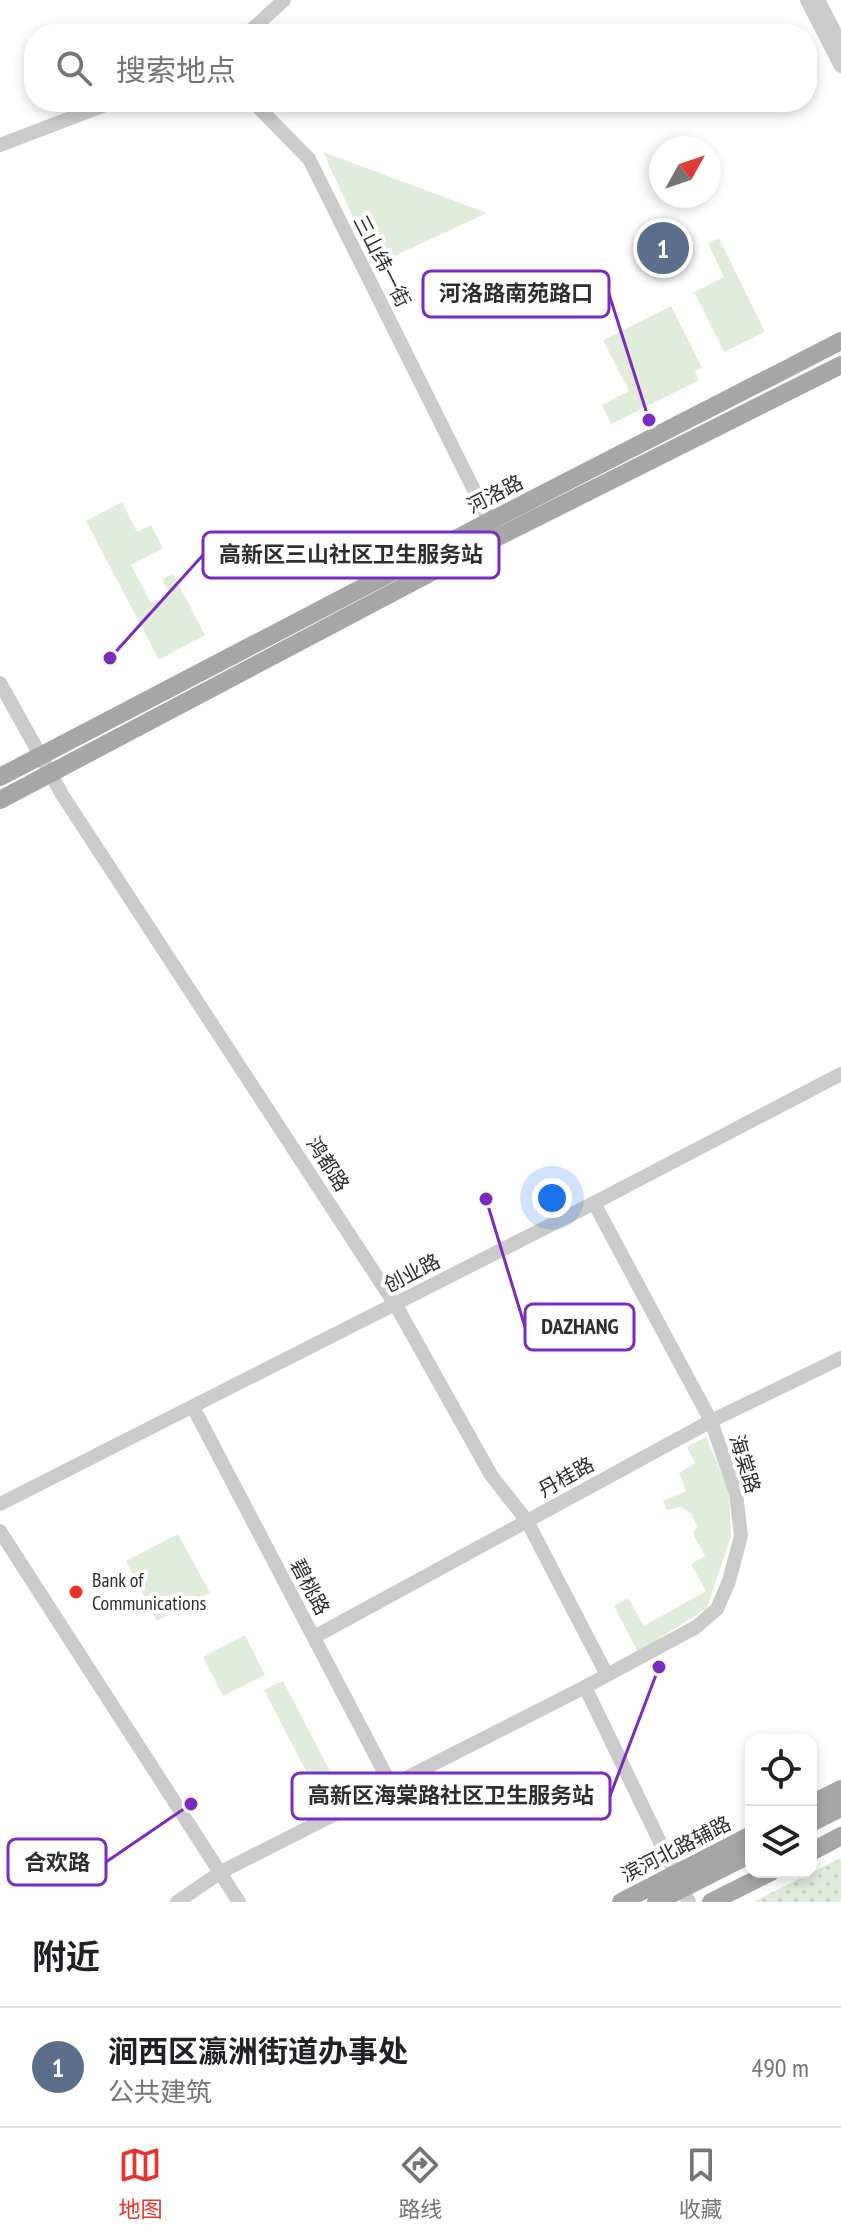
<!DOCTYPE html>
<html lang="zh">
<meta charset="utf-8">
<style>
:root{--surface:#fff;--page:#f2f2f2;--text:#202124;--muted:#757577;--line:#e0e0e0;--accent:#ea332a}
body{margin:0;font-family:"PT Sans Narrow","Noto Sans SC",sans-serif;background:var(--page);color:var(--text)}
.controls{position:absolute;right:24px;bottom:24px;display:grid;overflow:hidden;border-radius:16px;box-shadow:0 4px 12px #0003}
.controls button{width:72px;height:72px;display:grid;place-items:center;padding:0;border:0;border-bottom:2px solid var(--line);background:var(--surface);color:var(--text);font:40px sans-serif}
.compass{position:absolute;left:649px;top:136px;width:72px;height:72px;border-radius:50%;background:var(--surface);box-shadow:0 4px 12px #0003;rotate:50deg}
.you{position:absolute;left:552px;top:1198px;width:28px;height:28px;margin:-20px;border:6px solid #fff;border-radius:50%;background:#1a73e8;box-shadow:0 0 0 12px #1a73e833}
.badge{display:grid;place-items:center;width:52px;height:52px;border-radius:50%;background:var(--accent);color:#fff;font-size:26px;font-weight:700}
.pin{position:absolute;translate:-50% -50%;border:4px solid #fff;box-shadow:0 2px 8px #0006}
.list{margin:0;padding:0;list-style:none}
h2{display:flex;justify-content:space-between;align-items:center;height:104px;margin:0;padding:0 32px;font-size:34px}
h2 small{font-size:26px;font-weight:400;color:var(--muted)}
.list li{display:grid;grid-template-columns:52px 1fr auto;gap:24px;align-items:center;box-sizing:border-box;height:120px;padding:0 32px;border-top:2px solid var(--line)}
.list b{display:block;font-size:30px;white-space:nowrap}
.list p{margin:0;font-size:26px;white-space:nowrap;color:var(--muted)}
.list em{font-size:26px;font-style:normal;color:var(--muted)}
.icon{flex:none;width:44px;height:44px;fill:none;stroke:currentColor;stroke-width:2;stroke-linecap:round;stroke-linejoin:round}
.map{position:relative;flex:none;width:841px;height:1902px;overflow:hidden}
.search{position:absolute;background:var(--surface);box-shadow:0 4px 12px #0003;left:24px;right:24px;top:24px;height:88px;display:flex;align-items:center;gap:20px;box-sizing:border-box;padding:0 28px;border-radius:32px;color:var(--muted);font-size:30px}
.sheet{height:224px;background:var(--surface)}
nav{display:flex;justify-content:space-around;align-items:center;box-sizing:border-box;height:112px;border-top:2px solid var(--line);background:var(--surface);font-size:22px;color:var(--muted)}
nav a{display:grid;justify-items:center;gap:4px}
nav .on{color:var(--accent)}
.map>svg:first-child{display:block}
.grass{fill:#e2ecdb}
.park{fill:url(#park-dots)}
.lines{fill:none;stroke-linecap:round;stroke-linejoin:round}
.minor{stroke:#cbcbcb;stroke-width:14}
.major{stroke:#a6a6a6;stroke-width:18}
.major-bridge{stroke:#a6a6a6;stroke-width:18}
.poi-dot{fill:#ea332a;stroke:#fff;stroke-width:3}
.labels{text-anchor:middle;dominant-baseline:central;stroke-width:8;stroke-linejoin:round;paint-order:stroke}
.street-label{font-size:20px;fill:#2e2e2e;stroke:#fff}
.poi-label{font-size:20px;fill:#2e2e2e;stroke:#fff;text-anchor:start}
.leader{fill:none;stroke:#7b2cbf;stroke-width:3}
.callout-dot{fill:#7b2cbf;stroke:#fff;stroke-width:3}
.callout{fill:#fff;stroke:#7b2cbf;stroke-width:3}
.callout-label{font-size:22px;text-anchor:middle;font-weight:bold;fill:#2e2e2e}
</style>
<div class="map">
<svg width="841" height="1902" viewBox="0 0 841 1902">
<defs>
<pattern id="park-dots" width="8" height="8" patternUnits="userSpaceOnUse" patternTransform="scale(2)"><rect width="8" height="8" fill="#e2ecdb"/><path d="M2 2h.1M6 6h.1" fill="none" stroke="#c2cbbc" stroke-width="1.8" stroke-linecap="round"/></pattern>
</defs>
<rect width="100%" height="100%" fill="#fff"/>
<!-- grass -->
<g class="grass">
<polygon points="323,152 487,213 375,265"/>
<polygon points="719,238 765,332 724,352 694,292 724,277 708,243"/>
<polygon points="671,306 702,368 695,371 699,380 611,424 602,405 629,391 603,340"/>
<polygon points="122,502 137,532 151,525 163,548 131,565 151,603 170,595 162,579 173,574 205,635 159,660 86,521"/>
<polygon points="706,1437 729,1490 731,1536 707,1608 638,1652 614,1606 628,1598 644,1626 706,1591 691,1564 705,1556 693,1534 697,1526 692,1514 681,1507 667,1510 663,1501 686,1491 679,1473 695,1463 687,1447"/>
<polygon points="178,1534 210,1593 157,1621 126,1561"/>
<polygon points="245,1635 265,1675 223,1696 203,1657"/>
<polygon points="283,1681 343,1796 324,1806 264,1690"/>
</g>
<!-- park -->
<polygon class="park" points="841,1858 841,1902 753,1902"/>
<g class="lines">
<!-- minor -->
<g class="minor">
<polyline points="807,0 841,66"/>
<polyline points="818,0 841,44"/>
<polyline points="247,34 284,0"/>
<polyline points="253,102 309,159 494,530"/>
<polyline points="0,145 113,102"/>
<polyline points="0,683 63,796 398,1309 491,1475 527,1521 607,1675"/>
<polyline points="193,1407 391,1785"/>
<polyline points="0,1504 594,1203 841,1074"/>
<polyline points="0,1531 239,1902"/>
<polyline points="314,1637 711,1421 841,1358"/>
<polyline points="585,1687 689,1902"/>
<polyline points="177,1902 221,1872 585,1687 696,1627 717,1609 729,1581 741,1536 736,1493 711,1421 594,1203"/>
</g>
<!-- major -->
<g class="major">
<polyline points="0,777 490,521 841,341"/>
<polyline points="0,800 498,537 841,365"/>
<polyline points="811,1804 841,1789"/>
<polyline points="811,1823 841,1808"/>
<polyline points="811,1852 841,1836"/>
<polyline points="621,1902 751,1835"/>
<polyline points="711,1902 771,1872"/>
</g>
<!-- major-bridge -->
<polyline class="major-bridge" points="656,1902 751,1854"/>
</g>
<!-- markers -->
<circle class="poi-dot" cx="76" cy="1592" r="8"/>
<g class="labels">
<!-- street labels -->
<g class="street-label">
<text transform="translate(382 261) rotate(63)">三山纬一街</text>
<text transform="translate(495 494) rotate(-27)">河洛路</text>
<text transform="translate(328 1164) rotate(57)">鸿都路</text>
<text transform="translate(412 1273) rotate(-27)">创业路</text>
<text transform="translate(745 1464) rotate(73)">海棠路</text>
<text transform="translate(566 1477) rotate(-29)">丹桂路</text>
<text transform="translate(310 1587) rotate(62)">碧桃路</text>
<text transform="translate(676 1849) rotate(-27)">滨河北路辅路</text>
</g>
<!-- poi labels -->
<g class="poi-label">
<text x="92" y="1580">Bank of<tspan x="92" dy="23">Communications</tspan></text>
</g>
</g>
<!-- callouts -->
<path class="leader" d="M649 420L609 294M110 658L203 555M486 1199L525 1327M659 1667L610 1796M191 1804L106 1862"/>
<g class="callout-dot">
<circle cx="649" cy="420" r="8"/>
<circle cx="110" cy="658" r="8"/>
<circle cx="486" cy="1199" r="8"/>
<circle cx="659" cy="1667" r="8"/>
<circle cx="191" cy="1804" r="8"/>
</g>
<g class="callout">
<rect x="423" y="271" width="186" height="46" rx="8"/>
<rect x="203" y="532" width="296" height="46" rx="8"/>
<rect x="525" y="1304" width="109" height="46" rx="8"/>
<rect x="292" y="1773" width="318" height="46" rx="8"/>
<rect x="8" y="1839" width="98" height="46" rx="8"/>
</g>
<g class="callout-label">
<text x="516" y="301">河洛路南苑路口</text>
<text x="351" y="562">高新区三山社区卫生服务站</text>
<text x="580" y="1334">DAZHANG</text>
<text x="451" y="1803">高新区海棠路社区卫生服务站</text>
<text x="57" y="1870">合欢路</text>
</g>
</svg>
<div class="controls">
<button><svg class="icon" aria-label="locate" viewBox="0 0 24 24"><circle cx="12" cy="12" r="6"/><path d="M12 2v4M12 18v4M2 12h4M18 12h4"/></svg></button>
<button><svg class="icon" aria-label="layers" viewBox="0 0 24 24"><path d="M12 4l9 5-9 5-9-5zM3 14l9 5 9-5"/></svg></button>
</div>
<svg class="compass" viewBox="-18 -18 36 36"><path d="M0-13l5 13h-10z" fill="#e53935"/><path d="M0 13l5-13h-10z" fill="#757577"/></svg>
<div class="you"></div>
<div class="pin badge" style="left:663px;top:248px;background:#5c6f8a">1</div>
<div class="search"><svg class="icon" aria-label="search" viewBox="0 0 24 24"><circle cx="10" cy="10" r="6"/><path d="M15 15l6 6"/></svg>搜索地点</div>
</div>
<section class="sheet">
<h2>附近<small></small></h2>
<ul class="list">
<li><span class="badge" style="background:#5c6f8a">1</span><div><b>涧西区瀛洲街道办事处</b><p>公共建筑</p></div><em>490 m</em></li>
</ul>
</section>
<nav>
<a class="on"><svg class="icon" aria-label="map" viewBox="0 0 24 24"><path d="M3 6l6-2 6 2 6-2v14l-6 2-6-2-6 2zM9 4v14M15 6v14"/></svg>地图</a>
<a><svg class="icon" aria-label="directions" viewBox="0 0 24 24"><path d="M12 3l9 9-9 9-9-9zM9 14v-3h6M13 9l2 2-2 2"/></svg>路线</a>
<a><svg class="icon" aria-label="saved" viewBox="0 0 24 24"><path d="M7 4h10v16l-5-4-5 4z"/></svg>收藏</a>
</nav>
